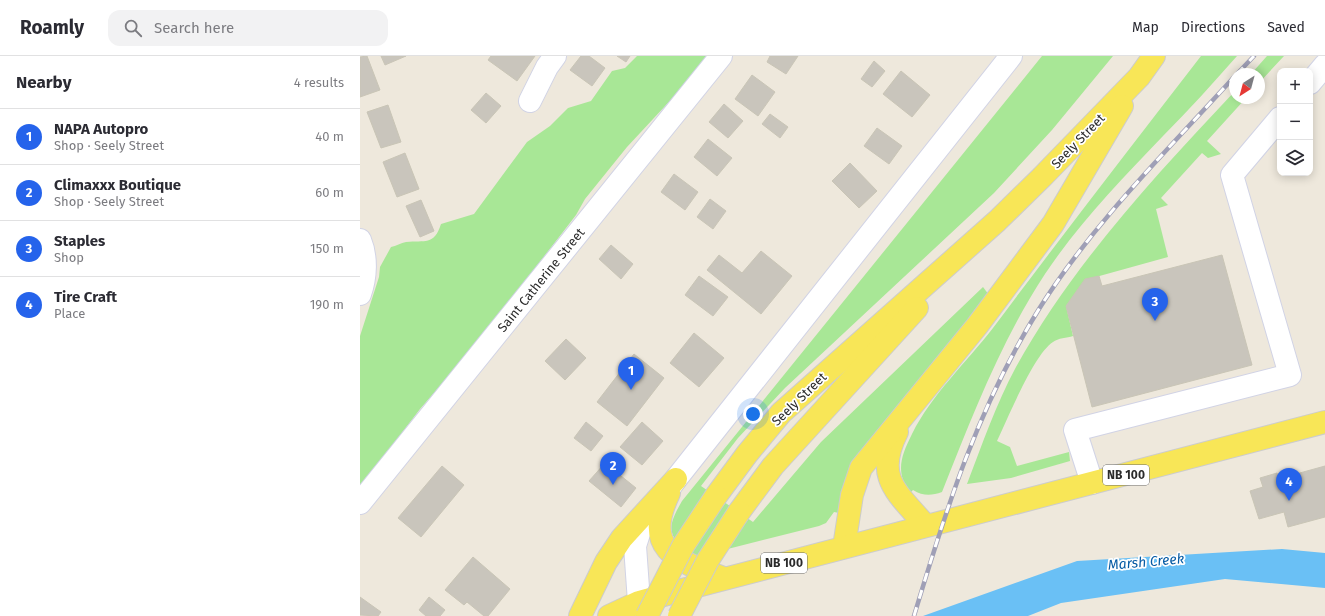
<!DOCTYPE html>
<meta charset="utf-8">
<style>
:root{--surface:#fff;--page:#f2f2f3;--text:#2b2b33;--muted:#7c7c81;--line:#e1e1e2;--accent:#2563eb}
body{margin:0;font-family:"Fira Sans",sans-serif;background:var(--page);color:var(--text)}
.controls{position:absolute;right:12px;top:12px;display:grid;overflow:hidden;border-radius:8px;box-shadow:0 2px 10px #0003}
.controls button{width:36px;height:36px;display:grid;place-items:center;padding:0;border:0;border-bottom:1px solid var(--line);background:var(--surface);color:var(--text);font:20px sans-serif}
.compass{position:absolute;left:869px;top:12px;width:36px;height:36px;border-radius:50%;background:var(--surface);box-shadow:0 2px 10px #0003;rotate:216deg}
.you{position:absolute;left:393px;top:358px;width:14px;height:14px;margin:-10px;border:3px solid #fff;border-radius:50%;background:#1a73e8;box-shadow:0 0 0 6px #1a73e833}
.badge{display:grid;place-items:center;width:26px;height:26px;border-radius:50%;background:var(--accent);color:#fff;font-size:13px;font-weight:700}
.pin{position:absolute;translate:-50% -33px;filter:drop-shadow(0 1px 2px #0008)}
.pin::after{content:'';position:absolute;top:21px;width:14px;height:12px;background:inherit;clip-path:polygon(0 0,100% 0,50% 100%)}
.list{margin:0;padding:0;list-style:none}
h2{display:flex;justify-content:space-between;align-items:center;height:52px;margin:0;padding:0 16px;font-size:17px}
h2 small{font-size:13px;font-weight:400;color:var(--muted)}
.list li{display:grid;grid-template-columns:26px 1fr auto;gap:12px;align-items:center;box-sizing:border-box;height:56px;padding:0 16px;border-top:1px solid var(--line)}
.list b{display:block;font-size:15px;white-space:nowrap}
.list p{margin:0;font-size:13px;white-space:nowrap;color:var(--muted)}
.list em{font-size:13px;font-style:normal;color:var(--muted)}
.icon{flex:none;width:22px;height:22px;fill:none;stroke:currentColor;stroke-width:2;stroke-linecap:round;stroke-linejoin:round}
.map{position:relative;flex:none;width:965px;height:560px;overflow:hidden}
header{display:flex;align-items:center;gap:24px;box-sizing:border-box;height:56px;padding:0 20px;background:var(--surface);border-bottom:1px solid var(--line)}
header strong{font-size:19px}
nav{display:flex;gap:22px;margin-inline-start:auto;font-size:14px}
.search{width:280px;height:36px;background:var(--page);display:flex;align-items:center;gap:10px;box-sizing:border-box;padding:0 14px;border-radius:12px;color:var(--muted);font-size:15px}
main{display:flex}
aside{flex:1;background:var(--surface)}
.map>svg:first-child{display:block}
.green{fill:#a8e796}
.water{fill:#6ac0f5}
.building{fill:#c9c5bc;stroke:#c9c5b6}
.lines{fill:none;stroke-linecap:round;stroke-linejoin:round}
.minor-casing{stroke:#d1d3e5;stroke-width:24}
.major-casing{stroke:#ccc;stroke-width:24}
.minor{stroke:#fff;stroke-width:22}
.major{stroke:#f8e657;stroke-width:22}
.rail-casing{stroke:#9f9fb6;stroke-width:4.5}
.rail{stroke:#fff;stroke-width:3;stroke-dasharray:9;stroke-linecap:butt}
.major-bridge-casing{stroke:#ccc;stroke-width:24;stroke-linecap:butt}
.major-bridge{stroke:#f8e657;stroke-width:22}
.labels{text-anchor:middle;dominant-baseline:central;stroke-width:3.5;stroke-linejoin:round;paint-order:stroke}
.shield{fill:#fff;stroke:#6b6b6b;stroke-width:1}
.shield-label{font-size:12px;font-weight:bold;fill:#2b2b2b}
.street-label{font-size:13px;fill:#2b2b2b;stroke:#fff}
.water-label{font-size:14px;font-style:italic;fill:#065ba4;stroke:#fff}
</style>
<header>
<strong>Roamly</strong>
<div class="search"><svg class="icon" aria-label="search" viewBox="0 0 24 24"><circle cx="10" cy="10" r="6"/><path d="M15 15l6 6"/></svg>Search here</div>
<nav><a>Map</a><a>Directions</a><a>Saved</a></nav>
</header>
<main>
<aside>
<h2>Nearby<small>4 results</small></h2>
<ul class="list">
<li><span class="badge">1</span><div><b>NAPA Autopro</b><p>Shop · Seely Street</p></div><em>40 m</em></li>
<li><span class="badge">2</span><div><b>Climaxxx Boutique</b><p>Shop · Seely Street</p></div><em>60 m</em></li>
<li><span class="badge">3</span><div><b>Staples</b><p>Shop</p></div><em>150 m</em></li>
<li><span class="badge">4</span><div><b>Tire Craft</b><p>Place</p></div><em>190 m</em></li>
</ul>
</aside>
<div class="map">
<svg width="965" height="560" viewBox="0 0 965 560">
<rect width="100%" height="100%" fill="#eee8dc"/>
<!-- green -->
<g class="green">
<path d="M277,0H347L320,34L267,91L225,143L216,159L159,233L108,298L60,353L0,432V280L19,221L20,211L31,191C36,190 41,187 46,186C65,184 74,190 81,168L114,158L167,86L190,70L208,52L231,45L252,15L265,12Z"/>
<path d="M682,0H753L692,74L634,137L425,332L378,382L341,430L393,466L461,386L623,231L629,239L479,457L474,456L466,467L459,470L344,499L336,500C309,482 304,476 322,445Z"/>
<path d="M841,0H877C853,27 829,54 803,80C761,124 719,167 685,218C641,285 612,361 582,436C571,440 563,440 553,434L550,437C535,416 541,400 552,378C572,338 606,307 633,272C701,181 771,91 841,0Z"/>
<polygon points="907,0 924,0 899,27 899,18 891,18"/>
<path d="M875,35V42H886L847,85L861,98L848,102L842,97L801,142L808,149L796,153L808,201L725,224L706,250L713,280C707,282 698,282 693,286C674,298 648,362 637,385L650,391L657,410L709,396L710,405L651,422L607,428C622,389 636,348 656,311C713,208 795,120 875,35Z"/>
</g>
<!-- water -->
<polygon class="water" points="922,493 965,497 965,532 865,523 701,547 668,560 563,560 717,505"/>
<!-- building -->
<g class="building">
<polygon points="7,0 20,34 0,41 0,1"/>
<polygon points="21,0 46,0 25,9"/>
<polygon points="131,0 175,0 157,25 128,4"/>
<polygon points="221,0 229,0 245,12 232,30 210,14"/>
<polygon points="257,0 270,0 266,6"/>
<polygon points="410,0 438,0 426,18 407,6"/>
<polygon points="514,5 525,15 512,31 501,23"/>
<polygon points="541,15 570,39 552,61 523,38"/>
<polygon points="392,19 415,36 398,60 375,43"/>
<polygon points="126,37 141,50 126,67 111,54"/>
<polygon points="364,48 383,65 368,82 349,66"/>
<polygon points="28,49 41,86 21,92 7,56"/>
<polygon points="410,58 428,71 420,82 402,68"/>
<polygon points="517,72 542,90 529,108 504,90"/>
<polygon points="348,83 372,102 357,120 334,101"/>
<polygon points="45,97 59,133 37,141 23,106"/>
<polygon points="490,107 517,135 499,152 472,125"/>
<polygon points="314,118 338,136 325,154 301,136"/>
<polygon points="350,143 366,155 353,173 337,161"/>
<polygon points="61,144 74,175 60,181 46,150"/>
<polygon points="251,189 273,208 261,223 239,203"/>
<polygon points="401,195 432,220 401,258 347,214 359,199 382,217"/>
<polygon points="862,199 892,309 732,351 706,250 725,223 739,220 742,230"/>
<polygon points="339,220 368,241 353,260 325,239"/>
<polygon points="334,277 364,302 339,331 310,307"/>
<polygon points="206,283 226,302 205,324 185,305"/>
<polygon points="274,298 304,322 267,370 237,346"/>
<polygon points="226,366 243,380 231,395 214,382"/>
<polygon points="282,366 303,385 282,409 260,391"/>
<polygon points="245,407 276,432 261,451 229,425"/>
<polygon points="82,410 104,429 61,481 38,462"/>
<polygon points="965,410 965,461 928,471 924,456 899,463 890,435 903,431 900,422 917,417 918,423"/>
<polygon points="113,501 150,533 128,560 124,560 107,546 104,549 85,534"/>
<polygon points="0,541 21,556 18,560 0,559"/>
<polygon points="69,541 85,554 80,560 66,560 59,554"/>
</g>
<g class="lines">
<!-- minor casing -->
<g class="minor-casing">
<g id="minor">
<polyline points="950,27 965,9"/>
<polyline points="170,45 187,11 195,0"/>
<path d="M0,184C7,201 6,221 0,238"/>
<polyline points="732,427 715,374 930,319 872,119 920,62"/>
<polyline points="0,447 361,0"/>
<polyline points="279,546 275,490 281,471 316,423 651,0"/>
</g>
</g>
<!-- major casing -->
<g class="major-casing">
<g id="major">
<path d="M537,376C514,422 537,436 565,469"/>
<path d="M309,437C283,492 314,504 361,521"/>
<polyline points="356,440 387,398 421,357 637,165 682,121 779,21 794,0"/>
<polyline points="379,456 413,410 557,252"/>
<polyline points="484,491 492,439 501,412 617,270 693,168 762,50"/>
<polyline points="220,560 246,506 262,482 316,423"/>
<polyline points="249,560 279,546 322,534 965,366"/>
</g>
</g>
<!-- minor -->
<use href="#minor" class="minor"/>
<!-- major -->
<use href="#major" class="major"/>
<!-- rail casing -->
<g class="rail-casing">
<g id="rail">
<polyline points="877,18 894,0"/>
<path d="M554,560C587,450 618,351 679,253C733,167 807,95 875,20"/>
</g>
</g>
<!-- rail -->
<use href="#rail" class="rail"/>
<!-- major-bridge casing -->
<g class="major-bridge-casing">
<g id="major-bridge">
<polyline points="287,560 323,490 356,440"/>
<polyline points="319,560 348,504 379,456"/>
</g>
</g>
<!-- major-bridge -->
<use href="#major-bridge" class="major-bridge"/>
</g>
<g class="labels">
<!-- shield labels -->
<g class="shield">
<rect x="743" y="409" width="46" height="20" rx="3"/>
<rect x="401" y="497" width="46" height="20" rx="3"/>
</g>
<g class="shield-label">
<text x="766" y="419">NB 100</text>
<text x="424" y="507">NB 100</text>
</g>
<!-- street labels -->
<g class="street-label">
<text transform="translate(718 85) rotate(-46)">Seely Street</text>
<text transform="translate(181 224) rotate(-51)">Saint Catherine Street</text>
<text transform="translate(439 343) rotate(-44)">Seely Street</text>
</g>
<!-- water labels -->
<g class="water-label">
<text transform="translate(786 506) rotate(-5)">Marsh Creek</text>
</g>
</g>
</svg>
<div class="controls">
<button>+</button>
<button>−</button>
<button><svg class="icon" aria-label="layers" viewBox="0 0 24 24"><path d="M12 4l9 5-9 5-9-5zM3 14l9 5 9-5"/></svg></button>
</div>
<svg class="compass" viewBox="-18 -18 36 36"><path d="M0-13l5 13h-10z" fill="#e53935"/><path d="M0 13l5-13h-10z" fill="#7c7c81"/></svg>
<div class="you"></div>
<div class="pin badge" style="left:271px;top:334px">1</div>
<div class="pin badge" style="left:253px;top:429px">2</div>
<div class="pin badge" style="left:795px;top:265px">3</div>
<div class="pin badge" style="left:929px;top:445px">4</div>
</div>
</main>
